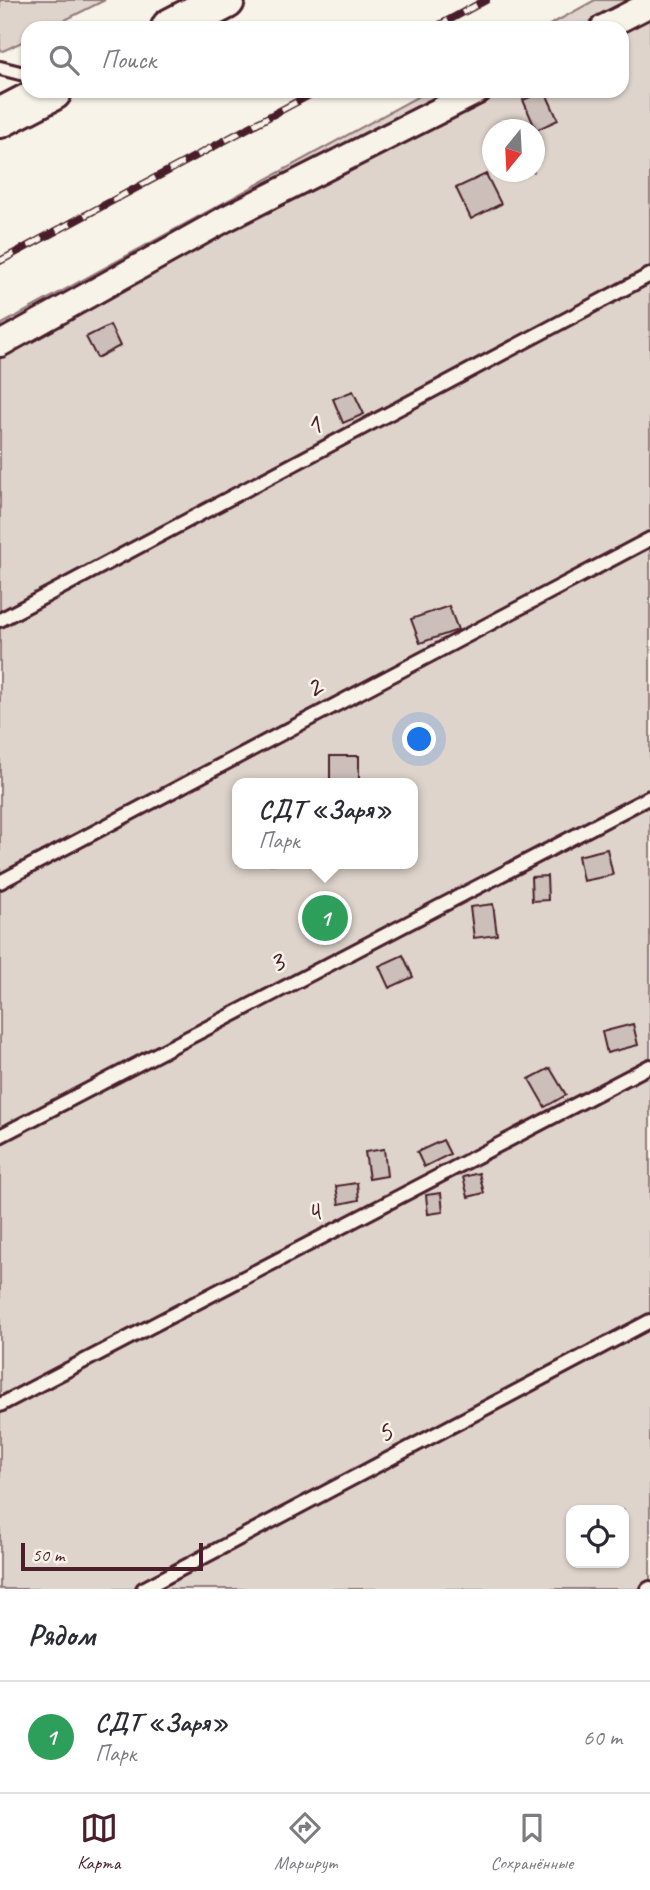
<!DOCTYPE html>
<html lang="ru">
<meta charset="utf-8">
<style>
:root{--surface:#fff;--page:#f7f7f7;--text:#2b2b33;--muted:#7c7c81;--line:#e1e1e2;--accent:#4a1f2b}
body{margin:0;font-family:Caveat,sans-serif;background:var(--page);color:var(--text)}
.controls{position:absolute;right:21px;bottom:21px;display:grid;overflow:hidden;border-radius:14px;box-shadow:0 2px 5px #0004}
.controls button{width:63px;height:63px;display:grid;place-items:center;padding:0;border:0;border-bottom:2px solid var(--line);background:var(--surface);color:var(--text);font:35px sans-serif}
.compass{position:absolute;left:482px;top:119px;width:63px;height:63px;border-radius:50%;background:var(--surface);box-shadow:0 2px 5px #0004;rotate:198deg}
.scale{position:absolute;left:21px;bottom:18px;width:182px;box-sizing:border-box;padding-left:7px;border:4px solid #4a1f2b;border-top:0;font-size:19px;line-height:24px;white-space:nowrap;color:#4a1f2b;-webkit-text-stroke:5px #f7f3e8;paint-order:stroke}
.you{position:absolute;left:420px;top:740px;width:24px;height:24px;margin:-18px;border:5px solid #fff;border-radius:50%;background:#1a73e8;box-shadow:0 0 0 10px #1a73e833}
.badge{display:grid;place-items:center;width:46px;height:46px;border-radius:50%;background:var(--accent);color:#fff;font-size:23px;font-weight:700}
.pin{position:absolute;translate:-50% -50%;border:4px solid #fff;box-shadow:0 2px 7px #0006}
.popup{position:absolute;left:232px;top:778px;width:186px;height:91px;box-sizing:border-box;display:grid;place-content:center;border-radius:14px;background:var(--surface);filter:drop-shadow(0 2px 5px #0005);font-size:23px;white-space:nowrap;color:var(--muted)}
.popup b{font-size:26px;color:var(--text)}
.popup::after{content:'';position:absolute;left:50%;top:100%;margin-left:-14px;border:14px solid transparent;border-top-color:var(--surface)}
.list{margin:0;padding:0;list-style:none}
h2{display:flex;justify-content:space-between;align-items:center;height:91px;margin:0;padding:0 28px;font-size:30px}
h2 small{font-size:23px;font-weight:400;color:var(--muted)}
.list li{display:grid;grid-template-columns:46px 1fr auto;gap:21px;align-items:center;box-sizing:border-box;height:112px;padding:0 28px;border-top:2px solid var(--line)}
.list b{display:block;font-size:26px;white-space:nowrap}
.list p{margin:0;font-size:23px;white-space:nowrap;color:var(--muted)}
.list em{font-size:23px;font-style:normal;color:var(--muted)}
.icon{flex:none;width:38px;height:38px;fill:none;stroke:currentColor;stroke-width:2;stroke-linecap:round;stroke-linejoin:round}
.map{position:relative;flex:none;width:650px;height:1589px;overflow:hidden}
.search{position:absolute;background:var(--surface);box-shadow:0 2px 5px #0004;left:21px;right:21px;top:21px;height:77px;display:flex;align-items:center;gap:18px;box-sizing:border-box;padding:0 24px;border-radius:21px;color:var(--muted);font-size:26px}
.sheet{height:203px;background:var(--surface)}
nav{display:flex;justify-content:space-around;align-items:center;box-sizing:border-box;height:98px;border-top:2px solid var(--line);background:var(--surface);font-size:19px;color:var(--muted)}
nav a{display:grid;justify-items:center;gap:4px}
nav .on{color:var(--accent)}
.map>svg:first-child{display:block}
.green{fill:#ded4cc;stroke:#947a7c;stroke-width:2;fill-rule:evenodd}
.building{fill:#ccbfb9;stroke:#4a1f2b;stroke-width:2}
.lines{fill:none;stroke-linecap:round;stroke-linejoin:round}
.lane-casing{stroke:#4a1f2b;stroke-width:18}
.street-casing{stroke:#4a1f2b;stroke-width:30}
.primary-casing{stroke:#4a1f2b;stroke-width:44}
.lane{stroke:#f7f3e8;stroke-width:12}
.street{stroke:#f7f3e8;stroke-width:24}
.primary{stroke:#f7f3e8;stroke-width:38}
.rail-casing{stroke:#4a1f2b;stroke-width:8}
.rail{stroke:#f7f3e8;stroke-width:5;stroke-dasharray:16;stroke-linecap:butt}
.labels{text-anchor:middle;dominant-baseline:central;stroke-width:5;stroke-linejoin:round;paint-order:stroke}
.street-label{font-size:30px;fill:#4a1f2b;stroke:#f7f3e8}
</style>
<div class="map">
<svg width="650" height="1589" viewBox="0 0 650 1589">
<rect width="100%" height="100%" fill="#f7f3e8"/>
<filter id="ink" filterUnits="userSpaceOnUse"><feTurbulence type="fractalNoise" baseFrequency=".0143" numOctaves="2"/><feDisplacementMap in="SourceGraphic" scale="14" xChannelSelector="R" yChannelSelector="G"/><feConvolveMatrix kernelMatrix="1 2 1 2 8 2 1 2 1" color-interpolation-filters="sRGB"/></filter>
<g filter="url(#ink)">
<!-- green -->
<g class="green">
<polygon points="0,0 105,0 49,28 28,28 28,39 3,51 0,50"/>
<path d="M595,0H650V1589H0V325L428,91H622V28H544ZM492,130H534V172H492ZM238,783H412V864H238ZM571,1510H624V1563H571Z"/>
</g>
<!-- building -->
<g class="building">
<polygon points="545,91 558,120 536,130 523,100"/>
<polygon points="486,174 501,204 471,219 456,188"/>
<polygon points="110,325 120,346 97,358 86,337"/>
<polygon points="353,391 364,414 343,423 333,399"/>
<polygon points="449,606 458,630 420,643 411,619"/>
<polygon points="330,756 359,756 359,781 330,782"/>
<polygon points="607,849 613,875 583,881 578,856"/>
<polygon points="547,876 548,900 532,901 531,877"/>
<polygon points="493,904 497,935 474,938 470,907"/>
<polygon points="403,955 413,977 389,988 379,966"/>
<polygon points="633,1024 638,1045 607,1053 602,1032"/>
<polygon points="550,1068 566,1095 545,1107 529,1079"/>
<polygon points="443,1140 450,1154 424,1167 417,1152"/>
<polygon points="384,1149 387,1176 369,1179 365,1152"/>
<polygon points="479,1173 484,1193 468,1197 463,1177"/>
<polygon points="357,1183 359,1200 339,1204 336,1186"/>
<polygon points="441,1193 443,1212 428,1214 426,1195"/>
</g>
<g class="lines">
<!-- lane casing -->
<g class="lane-casing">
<g id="lane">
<polyline points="0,68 28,75"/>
<polyline points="0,620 650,275"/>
<polyline points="0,882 650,539"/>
<polyline points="0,1136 650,797"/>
<polyline points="0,1405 650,1066"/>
<polyline points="143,1589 650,1321"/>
<polyline points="648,1589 650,1588"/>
</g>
</g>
<!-- street casing -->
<g class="street-casing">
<g id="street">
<polyline points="603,28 650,4"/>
<polyline points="0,344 225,219 478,91"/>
</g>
</g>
<!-- primary casing -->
<g class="primary-casing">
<g id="primary">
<polyline points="171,28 225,0"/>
<polyline points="0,118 52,91"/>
</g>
</g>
<!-- lane -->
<use href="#lane" class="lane"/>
<!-- street -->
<use href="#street" class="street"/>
<!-- primary -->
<use href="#primary" class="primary"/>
<!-- rail casing -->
<g class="rail-casing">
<g id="rail">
<polyline points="434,28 486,0"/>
<polyline points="0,261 317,91"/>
</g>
</g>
<!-- rail -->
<use href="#rail" class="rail"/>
</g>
</g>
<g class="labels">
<!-- street labels -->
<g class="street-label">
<text transform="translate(313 425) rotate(-28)">1</text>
<text transform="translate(313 687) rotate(-28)">2</text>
<text transform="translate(276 962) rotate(-28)">3</text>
<text transform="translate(313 1212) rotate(-28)">4</text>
<text transform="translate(384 1432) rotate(-28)">5</text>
</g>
</g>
</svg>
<div class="controls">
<button><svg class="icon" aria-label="locate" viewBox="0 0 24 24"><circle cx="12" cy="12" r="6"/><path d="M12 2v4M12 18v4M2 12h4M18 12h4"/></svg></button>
</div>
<svg class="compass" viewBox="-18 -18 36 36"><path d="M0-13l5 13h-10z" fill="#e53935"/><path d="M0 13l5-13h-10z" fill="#7c7c81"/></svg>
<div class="scale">50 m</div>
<div class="you"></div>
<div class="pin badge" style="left:325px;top:918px;background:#2e9e5b">1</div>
<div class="popup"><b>СДТ «Заря»</b>Парк</div>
<div class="search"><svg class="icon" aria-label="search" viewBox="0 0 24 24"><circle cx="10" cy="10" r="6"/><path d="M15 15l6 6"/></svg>Поиск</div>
</div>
<section class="sheet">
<h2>Рядом<small></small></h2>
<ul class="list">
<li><span class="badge" style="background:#2e9e5b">1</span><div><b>СДТ «Заря»</b><p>Парк</p></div><em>60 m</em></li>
</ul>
</section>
<nav>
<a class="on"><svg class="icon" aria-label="map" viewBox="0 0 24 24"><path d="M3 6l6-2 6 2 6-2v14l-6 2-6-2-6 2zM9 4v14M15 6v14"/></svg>Карта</a>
<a><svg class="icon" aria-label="directions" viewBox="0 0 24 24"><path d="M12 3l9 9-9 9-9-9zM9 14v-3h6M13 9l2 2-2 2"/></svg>Маршрут</a>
<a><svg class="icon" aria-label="saved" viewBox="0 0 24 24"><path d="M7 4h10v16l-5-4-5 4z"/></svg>Сохранённые</a>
</nav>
